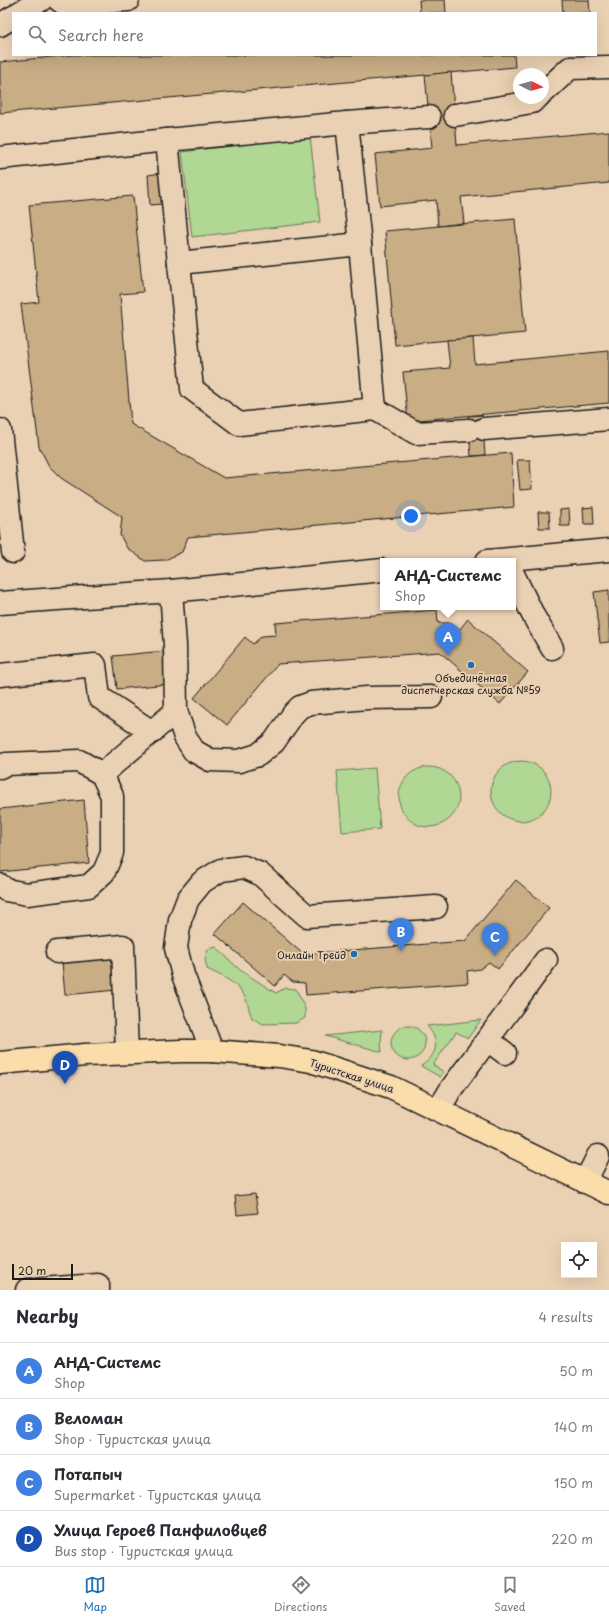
<!DOCTYPE html>
<meta charset="utf-8">
<style>
:root{--surface:#fff;--page:#f7f7f7;--text:#2b2b33;--muted:#7c7c81;--line:#e1e1e2;--accent:#1f6fb2}
body{margin:0;font-family:"Playpen Sans",sans-serif;background:var(--page);color:var(--text)}
.controls{position:absolute;right:12px;bottom:12px;display:grid;overflow:hidden;border-radius:0px;box-shadow:0 4px 16px #0002}
.controls button{width:36px;height:36px;display:grid;place-items:center;padding:0;border:0;border-bottom:1px solid var(--line);background:var(--surface);color:var(--text);font:20px sans-serif}
.compass{position:absolute;left:513px;top:68px;width:36px;height:36px;border-radius:50%;background:var(--surface);box-shadow:0 4px 16px #0002;rotate:96deg}
.scale{position:absolute;left:12px;bottom:10px;width:61px;box-sizing:border-box;padding-left:4px;border:2px solid #1c1c1c;border-top:0;font-size:11px;line-height:14px;white-space:nowrap;color:#1c1c1c;-webkit-text-stroke:3px #ebd1b3;paint-order:stroke}
.you{position:absolute;left:411px;top:516px;width:14px;height:14px;margin:-10px;border:3px solid #fff;border-radius:50%;background:#1a73e8;box-shadow:0 0 0 6px #1a73e833}
.badge{display:grid;place-items:center;width:26px;height:26px;border-radius:50%;background:var(--accent);color:#fff;font-size:13px;font-weight:700}
.pin{position:absolute;translate:-50% -33px;filter:drop-shadow(0 1px 2px #0008)}
.pin::after{content:'';position:absolute;top:21px;width:14px;height:12px;background:inherit;clip-path:polygon(0 0,100% 0,50% 100%)}
.popup{position:absolute;left:380px;top:558px;width:136px;height:52px;box-sizing:border-box;display:grid;place-content:center;border-radius:0px;background:var(--surface);filter:drop-shadow(0 1px 3px #0005);font-size:13px;white-space:nowrap;color:var(--muted)}
.popup b{font-size:15px;color:var(--text)}
.popup::after{content:'';position:absolute;left:50%;top:100%;margin-left:-8px;border:8px solid transparent;border-top-color:var(--surface)}
.list{margin:0;padding:0;list-style:none}
h2{display:flex;justify-content:space-between;align-items:center;height:52px;margin:0;padding:0 16px;font-size:17px}
h2 small{font-size:13px;font-weight:400;color:var(--muted)}
.list li{display:grid;grid-template-columns:26px 1fr auto;gap:12px;align-items:center;box-sizing:border-box;height:56px;padding:0 16px;border-top:1px solid var(--line)}
.list b{display:block;font-size:15px;white-space:nowrap}
.list p{margin:0;font-size:13px;white-space:nowrap;color:var(--muted)}
.list em{font-size:13px;font-style:normal;color:var(--muted)}
.icon{flex:none;width:22px;height:22px;fill:none;stroke:currentColor;stroke-width:2;stroke-linecap:round;stroke-linejoin:round}
.map{position:relative;flex:none;width:609px;height:1290px;overflow:hidden}
.search{position:absolute;background:var(--surface);box-shadow:0 4px 16px #0002;left:12px;right:12px;top:12px;height:44px;display:flex;align-items:center;gap:10px;box-sizing:border-box;padding:0 14px;border-radius:0px;color:var(--muted);font-size:15px}
.sheet{height:276px;background:var(--surface)}
nav{display:flex;justify-content:space-around;align-items:center;box-sizing:border-box;height:56px;border-top:1px solid var(--line);background:var(--surface);font-size:11px;color:var(--muted)}
nav a{display:grid;justify-items:center;gap:2px}
nav .on{color:var(--accent)}
.map>svg:first-child{display:block}
.green{fill:#b0d794;stroke:#667a58}
.building{fill:#c8ad85;stroke:#1c1c1c}
.lines{fill:none;stroke-linecap:round;stroke-linejoin:round}
.minor-casing{stroke:#1c1c1c;stroke-width:25}
.major-casing{stroke:#1c1c1c;stroke-width:25}
.minor{stroke:#ebd1b3;stroke-width:22}
.major{stroke:#faddab;stroke-width:22}
.poi-dot{fill:#1f6fb2;stroke:#ebd1b3;stroke-width:1.5}
.labels{text-anchor:middle;dominant-baseline:central;stroke-width:3.5;stroke-linejoin:round;paint-order:stroke}
.poi-label{font-size:10px;fill:#1c1c1c;stroke:#ebd1b3}
.street-label{font-size:10px;fill:#1c1c1c;stroke:#ebd1b3}
</style>
<div class="map">
<svg width="609" height="1290" viewBox="0 0 609 1290">
<rect width="100%" height="100%" fill="#ebd1b3"/>
<filter id="ink" filterUnits="userSpaceOnUse"><feTurbulence type="fractalNoise" baseFrequency=".025" numOctaves="2"/><feDisplacementMap in="SourceGraphic" scale="8" xChannelSelector="R" yChannelSelector="G"/><feConvolveMatrix kernelMatrix="1 2 1 2 8 2 1 2 1" color-interpolation-filters="sRGB"/></filter>
<g filter="url(#ink)">
<!-- green -->
<g class="green">
<polygon points="310,136 320,222 192,237 182,152"/>
<circle cx="521" cy="791" r="30"/>
<circle cx="429" cy="797" r="30"/>
<polygon points="375,768 380,829 342,832 337,771"/>
<path d="M216,947L240,970L276,993L285,988L296,989L305,1008V1018L296,1023L263,1024L252,1018C249,1011 248,1003 245,997C237,982 221,976 207,969L205,959L208,949Z"/>
<path d="M481,1020L468,1038L456,1032L433,1065L444,1072L440,1077L421,1066C431,1060 439,1049 434,1037C433,1033 429,1029 427,1026Z"/>
<circle cx="408" cy="1043" r="17"/>
<polygon points="382,1030 381,1043 382,1052 325,1036"/>
</g>
<!-- building -->
<g class="building">
<polygon points="419,0 445,0 446,13 420,13"/>
<polygon points="562,0 589,0 590,13 563,13"/>
<polygon points="73,55 514,55 515,67 0,113 0,62"/>
<polygon points="451,72 457,145 609,131 609,183 461,197 464,223 438,226 436,200 380,206 375,154 432,148 425,75"/>
<polygon points="161,173 163,204 150,205 148,175"/>
<polygon points="133,196 143,292 120,294 131,424 224,478 511,453 514,507 188,537 182,552 165,560 145,561 127,548 120,535 122,517 61,478 49,466 39,447 21,304 39,302 29,205"/>
<polygon points="515,219 525,333 395,345 385,231"/>
<polygon points="473,338 475,364 609,351 609,403 408,421 403,372 450,368 447,340"/>
<polygon points="482,415 485,455 471,456 468,416"/>
<polygon points="517,460 530,460 532,489 520,490"/>
<polygon points="593,507 594,524 584,524 583,508"/>
<polygon points="569,509 570,526 560,526 560,510"/>
<polygon points="538,512 549,512 550,528 539,528"/>
<polygon points="609,590 609,642 600,643 594,592"/>
<polygon points="437,610 438,623 449,623 459,630 468,619 528,672 500,704 440,652 278,664 227,725 194,698 245,637 253,644 262,636 276,635 275,623"/>
<polygon points="164,651 168,684 117,689 113,656"/>
<polygon points="84,800 89,863 0,872 0,809"/>
<polygon points="516,880 549,908 498,969 489,962 480,969 467,971 468,983 306,995 305,983 293,982 284,975 275,986 215,934 243,902 303,954 465,941"/>
<polygon points="113,957 116,990 65,995 62,962"/>
<polygon points="255,1194 258,1213 237,1215 235,1196"/>
</g>
<g class="lines">
<!-- minor casing -->
<g class="minor-casing">
<g id="minor">
<polyline points="59,0 66,5 128,0"/>
<polyline points="19,13 41,0"/>
<polyline points="0,25 13,17"/>
<polyline points="543,93 570,68 609,67"/>
<polyline points="455,115 532,102 537,98"/>
<polyline points="167,140 347,123"/>
<polyline points="0,158 167,140 179,263"/>
<polyline points="360,244 347,123 429,117"/>
<polyline points="375,409 360,244 179,263 192,389 239,424 375,409 416,433 469,430"/>
<polyline points="484,429 609,419"/>
<polyline points="0,430 13,552"/>
<polyline points="487,561 609,550"/>
<polyline points="513,574 534,617 552,648"/>
<polyline points="0,603 171,591 383,570"/>
<polyline points="0,675 95,665 99,697 152,732"/>
<polyline points="176,711 185,737 194,751 210,760 239,761 258,755 274,742 294,713 300,707 311,703 367,698 431,697"/>
<polyline points="0,767 6,764 79,761 102,774"/>
<polyline points="0,885 6,890 27,894 89,886 104,872 112,853 112,796 102,774 176,711 175,645 171,591"/>
<polyline points="57,952 123,946 127,1053"/>
<polyline points="488,1040 505,1053"/>
<polyline points="212,1051 183,975 176,948 180,920 188,899 202,882 221,870 244,867 260,874 307,916 436,907"/>
<polyline points="439,1109 451,1089 546,960"/>
<polyline points="585,1182 598,1156"/>
<polyline points="27,1290 98,1285 98,1290"/>
</g>
</g>
<!-- major casing -->
<g class="major-casing">
<polyline id="major" points="0,1063 85,1055 181,1051 212,1051 279,1056 311,1061 391,1087 609,1193"/>
</g>
<!-- minor -->
<use href="#minor" class="minor"/>
<!-- major -->
<use href="#major" class="major"/>
</g>
</g>
<!-- markers -->
<g class="poi-dot">
<circle cx="471" cy="665" r="4"/>
<circle cx="354" cy="954" r="4"/>
</g>
<g class="labels">
<!-- poi labels -->
<g class="poi-label">
<text x="471" y="677">Объединённая<tspan x="471" dy="12">диспетчерская служба №59</tspan></text>
<text x="346" y="954" text-anchor="end">Онлайн Трейд</text>
</g>
<!-- street labels -->
<g class="street-label">
<text transform="translate(352 1075) rotate(18)">Туристская улица</text>
</g>
</g>
</svg>
<div class="controls">
<button><svg class="icon" aria-label="locate" viewBox="0 0 24 24"><circle cx="12" cy="12" r="6"/><path d="M12 2v4M12 18v4M2 12h4M18 12h4"/></svg></button>
</div>
<svg class="compass" viewBox="-18 -18 36 36"><path d="M0-13l5 13h-10z" fill="#e53935"/><path d="M0 13l5-13h-10z" fill="#7c7c81"/></svg>
<div class="scale">20 m</div>
<div class="you"></div>
<div class="pin badge" style="left:448px;top:656px;background:#3f7fe0">A</div>
<div class="popup"><b>АНД-Системс</b>Shop</div>
<div class="pin badge" style="left:401px;top:951px;background:#3f7fe0">B</div>
<div class="pin badge" style="left:495px;top:956px;background:#3f7fe0">C</div>
<div class="pin badge" style="left:65px;top:1084px;background:#1a4fb4">D</div>
<div class="search"><svg class="icon" aria-label="search" viewBox="0 0 24 24"><circle cx="10" cy="10" r="6"/><path d="M15 15l6 6"/></svg>Search here</div>
</div>
<section class="sheet">
<h2>Nearby<small>4 results</small></h2>
<ul class="list">
<li><span class="badge" style="background:#3f7fe0">A</span><div><b>АНД-Системс</b><p>Shop</p></div><em>50 m</em></li>
<li><span class="badge" style="background:#3f7fe0">B</span><div><b>Веломан</b><p>Shop · Туристская улица</p></div><em>140 m</em></li>
<li><span class="badge" style="background:#3f7fe0">C</span><div><b>Потапыч</b><p>Supermarket · Туристская улица</p></div><em>150 m</em></li>
<li><span class="badge" style="background:#1a4fb4">D</span><div><b>Улица Героев Панфиловцев</b><p>Bus stop · Туристская улица</p></div><em>220 m</em></li>
</ul>
</section>
<nav>
<a class="on"><svg class="icon" aria-label="map" viewBox="0 0 24 24"><path d="M3 6l6-2 6 2 6-2v14l-6 2-6-2-6 2zM9 4v14M15 6v14"/></svg>Map</a>
<a><svg class="icon" aria-label="directions" viewBox="0 0 24 24"><path d="M12 3l9 9-9 9-9-9zM9 14v-3h6M13 9l2 2-2 2"/></svg>Directions</a>
<a><svg class="icon" aria-label="saved" viewBox="0 0 24 24"><path d="M7 4h10v16l-5-4-5 4z"/></svg>Saved</a>
</nav>
